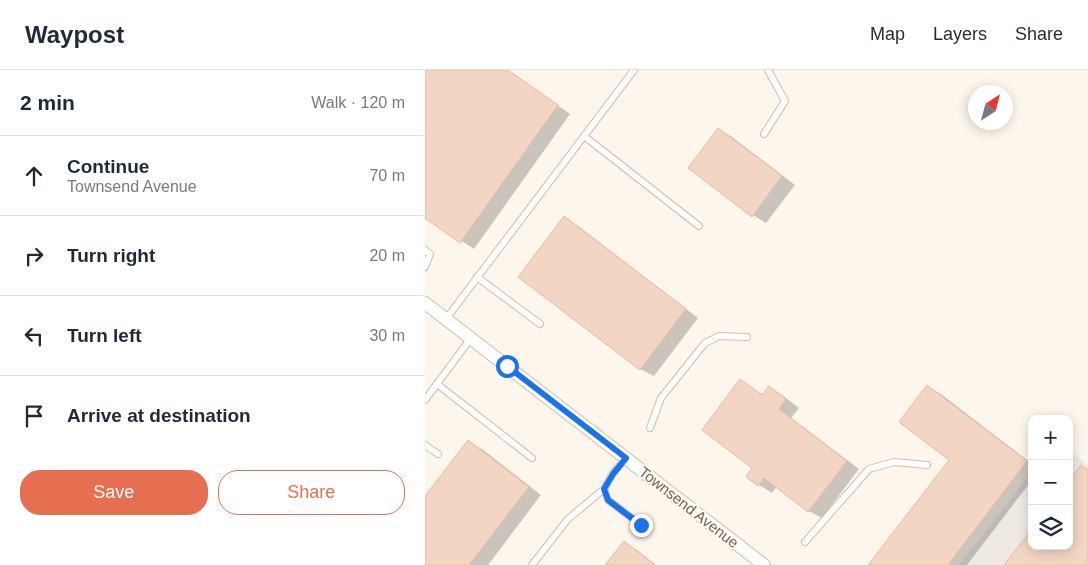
<!DOCTYPE html>
<meta charset="utf-8">
<style>
:root{--surface:#fff;--page:#f2f2f3;--text:#1f2937;--muted:#747a83;--line:#e0e1e3;--accent:#e76f51}
body{margin:0;font-family:Arial,sans-serif;background:var(--page);color:var(--text)}
.controls{position:absolute;right:15px;bottom:15px;display:grid;overflow:hidden;border-radius:10px;box-shadow:0 2px 12px #0003}
.controls button{width:45px;height:45px;display:grid;place-items:center;padding:0;border:0;border-bottom:1px solid var(--line);background:var(--surface);color:var(--text);font:25px sans-serif}
.compass{position:absolute;left:543px;top:15px;width:45px;height:45px;border-radius:50%;background:var(--surface);box-shadow:0 2px 12px #0003;rotate:36deg}
.stop{position:absolute;width:15px;height:15px;margin:-11px;border:4px solid #1a73e8;border-radius:50%;background:#fff}
.stop.end{background:#1a73e8;border-color:#fff;box-shadow:0 1px 5px #0008}
.list{margin:0;padding:0;list-style:none}
h2{display:flex;justify-content:space-between;align-items:center;height:65px;margin:0;padding:0 20px;font-size:21px}
h2 small{font-size:16px;font-weight:400;color:var(--muted)}
.list li{display:grid;grid-template-columns:32px 1fr auto;gap:15px;align-items:center;box-sizing:border-box;height:80px;padding:0 20px;border-top:1px solid var(--line)}
.list b{display:block;font-size:19px;white-space:nowrap}
.list p{margin:0;font-size:16px;white-space:nowrap;color:var(--muted)}
.list em{font-size:16px;font-style:normal;color:var(--muted)}
.actions{display:flex;gap:10px;padding:15px 20px}
.actions a{flex:1;padding:11px 0;border:1px solid var(--accent);border-radius:20px;text-align:center;font-size:18px;color:var(--accent)}
.actions .main{background:var(--accent);color:#fff}
.icon{flex:none;width:28px;height:28px;fill:none;stroke:currentColor;stroke-width:2;stroke-linecap:round;stroke-linejoin:round}
.map{position:relative;flex:none;width:663px;height:495px;overflow:hidden}
header{display:flex;align-items:center;gap:30px;box-sizing:border-box;height:70px;padding:0 25px;background:var(--surface);border-bottom:1px solid var(--line)}
header strong{font-size:24px}
nav{display:flex;gap:28px;margin-inline-start:auto;font-size:18px}
main{display:flex}
aside{flex:1;background:var(--surface)}
.map>svg:first-child{display:block}
.industrial{fill:#efe9e4}
.shadow{fill:#0003}
.building{fill:#f3d5c3;stroke:#e6bba3}
.lines{fill:none;stroke-linecap:round;stroke-linejoin:round}
.service-casing{stroke:#d1beb0;stroke-width:8}
.minor-casing{stroke:#d1beb0;stroke-width:14}
.service{stroke:#fff;stroke-width:6}
.minor{stroke:#fff;stroke-width:12}
.route{stroke:#1a73e8;stroke-width:6}
.labels{text-anchor:middle;dominant-baseline:central;stroke-width:4;stroke-linejoin:round;paint-order:stroke}
.street-label{font-size:15px;fill:#7a5c4d;stroke:#fffaf3}
</style>
<header>
<strong>Waypost</strong>
<nav><a>Map</a><a>Layers</a><a>Share</a></nav>
</header>
<main>
<aside>
<h2>2 min<small>Walk · 120 m</small></h2>
<ul class="list">
<li><svg class="icon" aria-label="ahead" viewBox="0 0 24 24"><path d="M12 20V5M6 11l6-6 6 6"/></svg><div><b>Continue</b><p>Townsend Avenue</p></div><em>70 m</em></li>
<li><svg class="icon" aria-label="right" viewBox="0 0 24 24"><path d="M7 20v-9h11M14 6l5 5-5 5"/></svg><div><b>Turn right</b></div><em>20 m</em></li>
<li><svg class="icon" aria-label="left" viewBox="0 0 24 24"><path d="M17 20v-9H6M10 6l-5 5 5 5"/></svg><div><b>Turn left</b></div><em>30 m</em></li>
<li><svg class="icon" aria-label="arrive" viewBox="0 0 24 24"><path d="M6 21V4h12l-3 4 3 4H6"/></svg><div><b>Arrive at destination</b></div></li>
</ul>
<div class="actions"><a class="main">Save</a><a>Share</a></div>
</aside>
<div class="map">
<svg width="663" height="495" viewBox="0 0 663 495">
<rect width="100%" height="100%" fill="#fdf6ec"/>
<!-- industrial -->
<polygon class="industrial" points="644,380 663,395 663,495 534,495 607,401 607,476 644,476"/>
<!-- shadow -->
<g class="shadow">
<polygon points="0,0 83,0 145,44 49,179 0,147"/>
<polygon points="294,60 307,67 370,115 341,153 328,145"/>
<polygon points="140,148 153,156 273,248 229,306 215,299"/>
<polygon points="316,310 338,325 344,317 357,325 374,338 366,348 434,399 397,448 384,441 352,416 347,423 334,415 329,398"/>
<polygon points="503,317 516,324 607,394 607,410 542,495 453,495 526,389"/>
<polygon points="43,372 57,379 116,425 63,495 0,495 0,428"/>
<polygon points="199,473 212,480 231,495 182,495"/>
</g>
<!-- building -->
<g class="building">
<polygon points="0,0 83,0 133,35 35,173 0,148"/>
<polygon points="293,58 357,106 327,147 263,98"/>
<polygon points="139,146 261,239 215,300 93,207"/>
<polygon points="315,309 337,325 344,316 361,329 354,339 422,391 383,442 339,408 333,416 321,407 327,398 277,360"/>
<polygon points="502,315 602,391 523,495 443,495 524,390 474,352"/>
<polygon points="43,370 104,417 44,495 0,495 0,426"/>
<polygon points="656,395 663,400 663,495 579,495 607,459 607,476 644,476 644,410"/>
<polygon points="199,471 230,495 180,495"/>
</g>
<g class="lines">
<!-- service casing -->
<g class="service-casing">
<g id="service">
<polyline points="339,64 360,31 343,0"/>
<polyline points="159,66 274,156"/>
<polyline points="0,180 5,184 0,197"/>
<polyline points="52,207 115,254"/>
<polyline points="21,249 209,0"/>
<polyline points="12,314 107,388"/>
<polyline points="0,330 46,268"/>
<polyline points="225,358 236,328 280,273 294,266 322,267"/>
<polyline points="0,375 13,384"/>
<polyline points="201,388 188,403 179,419 183,430 216,455"/>
<polyline points="380,472 444,399 469,392 502,395"/>
<polyline points="107,495 143,449 179,419"/>
</g>
</g>
<!-- minor casing -->
<g class="minor-casing">
<polyline id="minor" points="0,233 339,495"/>
</g>
<!-- service -->
<use href="#service" class="service"/>
<!-- minor -->
<use href="#minor" class="minor"/>
</g>
<g class="lines">
<!-- route -->
<polyline class="route" points="82,296 201,388 188,404 179,419 183,430 216,455"/>
</g>
<g class="labels">
<!-- street labels -->
<g class="street-label">
<text transform="translate(264 437) rotate(38)">Townsend Avenue</text>
</g>
</g>
</svg>
<div class="controls">
<button>+</button>
<button>−</button>
<button><svg class="icon" aria-label="layers" viewBox="0 0 24 24"><path d="M12 4l9 5-9 5-9-5zM3 14l9 5 9-5"/></svg></button>
</div>
<svg class="compass" viewBox="-18 -18 36 36"><path d="M0-13l5 13h-10z" fill="#e53935"/><path d="M0 13l5-13h-10z" fill="#747a83"/></svg>
<div class="stop" style="left:82px;top:296px"></div>
<div class="stop end" style="left:216px;top:455px"></div>
</div>
</main>
